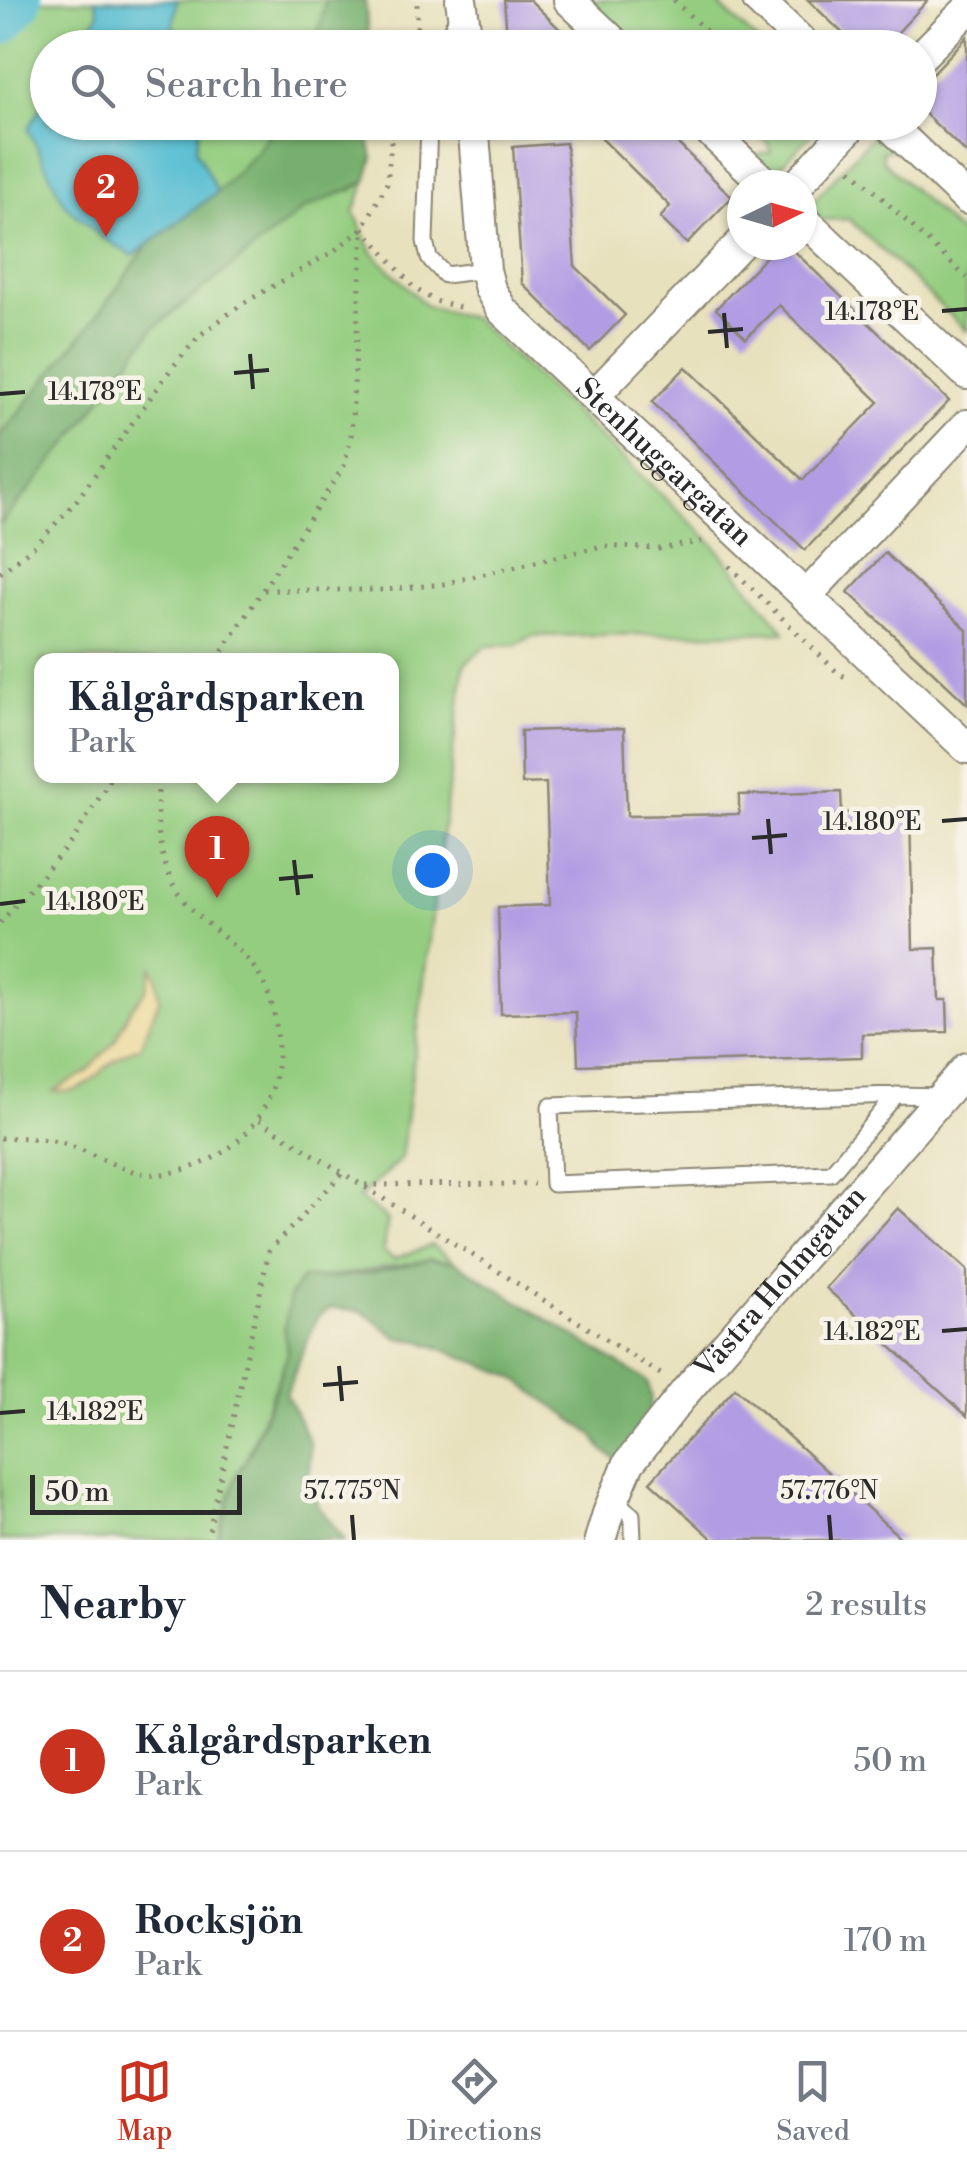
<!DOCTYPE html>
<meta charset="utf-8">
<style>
:root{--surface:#fff;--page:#f2f2f3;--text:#1f2937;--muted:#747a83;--line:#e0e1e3;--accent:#c8321e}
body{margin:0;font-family:"Libre Bodoni",serif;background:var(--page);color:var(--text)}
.compass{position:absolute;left:727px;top:170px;width:90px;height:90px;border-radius:50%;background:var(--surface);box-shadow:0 2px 8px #0004;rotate:85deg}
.scale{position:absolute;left:30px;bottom:25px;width:212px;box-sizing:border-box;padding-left:10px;border:5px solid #2b2b2b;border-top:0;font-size:28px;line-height:35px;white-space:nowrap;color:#2b2b2b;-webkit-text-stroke:8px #f7f3e8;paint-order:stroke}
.you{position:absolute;left:432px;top:870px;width:35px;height:35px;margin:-25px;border:8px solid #fff;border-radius:50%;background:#1a73e8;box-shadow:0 0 0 15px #1a73e833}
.badge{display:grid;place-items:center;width:65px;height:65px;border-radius:50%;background:var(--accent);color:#fff;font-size:32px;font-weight:700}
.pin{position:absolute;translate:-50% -82px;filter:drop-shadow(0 2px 5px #0008)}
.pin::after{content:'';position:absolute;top:52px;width:35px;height:30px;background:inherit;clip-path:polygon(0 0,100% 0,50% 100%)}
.popup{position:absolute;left:34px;top:653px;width:365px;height:130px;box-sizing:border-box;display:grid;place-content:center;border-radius:20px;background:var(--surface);filter:drop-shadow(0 2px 8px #0005);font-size:32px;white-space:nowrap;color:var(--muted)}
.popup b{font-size:38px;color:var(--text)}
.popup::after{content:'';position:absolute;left:50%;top:100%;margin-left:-20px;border:20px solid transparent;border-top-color:var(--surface)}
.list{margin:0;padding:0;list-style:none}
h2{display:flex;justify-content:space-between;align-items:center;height:130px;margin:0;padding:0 40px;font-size:42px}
h2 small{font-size:32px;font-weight:400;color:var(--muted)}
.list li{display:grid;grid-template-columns:65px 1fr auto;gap:30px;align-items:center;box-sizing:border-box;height:180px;padding:0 40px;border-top:2px solid var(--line)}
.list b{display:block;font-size:38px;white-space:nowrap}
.list p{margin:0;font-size:32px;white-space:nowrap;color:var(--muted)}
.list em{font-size:32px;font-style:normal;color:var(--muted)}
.icon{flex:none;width:55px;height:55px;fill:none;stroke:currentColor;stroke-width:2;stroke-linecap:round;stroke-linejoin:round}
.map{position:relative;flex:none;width:967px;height:1540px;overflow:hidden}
.search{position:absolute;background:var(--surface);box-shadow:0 2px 8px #0004;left:30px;right:30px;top:30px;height:110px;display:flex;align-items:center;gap:25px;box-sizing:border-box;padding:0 35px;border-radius:55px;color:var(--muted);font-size:38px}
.sheet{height:490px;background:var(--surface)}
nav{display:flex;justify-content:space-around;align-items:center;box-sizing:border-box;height:140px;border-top:2px solid var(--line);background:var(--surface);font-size:28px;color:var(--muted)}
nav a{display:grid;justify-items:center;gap:5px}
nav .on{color:var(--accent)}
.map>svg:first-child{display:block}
.green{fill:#94cd80;stroke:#607c56;stroke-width:2.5;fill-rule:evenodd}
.forest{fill:#77b06e;stroke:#516e4c;stroke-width:2.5}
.sand{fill:#eeda9e;stroke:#8c8264;stroke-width:2.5}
.water{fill:#54bdd1;stroke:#40747e;stroke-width:2.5}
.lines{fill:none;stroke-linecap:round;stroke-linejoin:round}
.river{stroke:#54bdd1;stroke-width:50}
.building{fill:#b19de3}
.lane-casing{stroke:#8a8674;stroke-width:19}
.street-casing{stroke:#8a8674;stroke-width:34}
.path{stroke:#8a8674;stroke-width:5;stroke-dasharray:2.5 8;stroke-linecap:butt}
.lane{stroke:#fff;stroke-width:15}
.street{stroke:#fff;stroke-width:30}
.ticks{fill:none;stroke:#2b2b2b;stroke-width:4}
.labels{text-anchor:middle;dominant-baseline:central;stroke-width:9;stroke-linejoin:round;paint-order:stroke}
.street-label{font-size:30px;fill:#2b2b2b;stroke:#f7f3e8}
.ticks-label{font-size:25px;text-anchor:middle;fill:#2b2b2b;stroke:#f7f3e8;stroke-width:9;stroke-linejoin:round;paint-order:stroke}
</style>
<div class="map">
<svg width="967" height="1540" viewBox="0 0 967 1540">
<rect width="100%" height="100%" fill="#f7f3e8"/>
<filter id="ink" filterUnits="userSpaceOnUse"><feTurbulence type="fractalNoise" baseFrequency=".01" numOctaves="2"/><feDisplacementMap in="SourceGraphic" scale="20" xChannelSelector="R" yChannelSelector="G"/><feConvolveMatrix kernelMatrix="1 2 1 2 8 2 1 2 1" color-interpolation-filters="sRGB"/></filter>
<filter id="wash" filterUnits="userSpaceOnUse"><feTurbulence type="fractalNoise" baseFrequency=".0048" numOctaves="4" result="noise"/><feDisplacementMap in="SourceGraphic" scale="40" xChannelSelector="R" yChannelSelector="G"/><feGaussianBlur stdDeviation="2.25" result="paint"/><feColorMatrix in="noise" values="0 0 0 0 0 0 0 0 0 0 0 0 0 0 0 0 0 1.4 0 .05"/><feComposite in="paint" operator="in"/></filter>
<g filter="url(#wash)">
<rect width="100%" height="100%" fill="#e8e1bd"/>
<!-- green -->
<g class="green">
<path d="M0,0H347L348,47L48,48V122L326,123L350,191L366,182L354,212L372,252L426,306L474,319L713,543L785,632L532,636L516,645L486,646L464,665L401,1159L359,1198L388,1220L383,1251L394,1259L432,1245L455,1262C408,1256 353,1279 302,1278L284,1331L288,1353L247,1457L233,1540H0ZM42,660H392V776H42Z"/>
<polygon points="587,0 713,0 764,47 666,48 658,40 631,41"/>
<polygon points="746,123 822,123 773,174 750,156 771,152 768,143"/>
<polygon points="879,129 902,149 882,151 883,161 967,241 967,331 849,219 818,220 806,209"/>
</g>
<!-- forest -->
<g class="forest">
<polygon points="326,0 365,0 369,47 314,47"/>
<polygon points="276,123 370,123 369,140 373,157 366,182 304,209 154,328 66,446 0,525 0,436 98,315 147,246 217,192 257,151"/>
<path d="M430,1259L455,1262L647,1381C660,1414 637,1433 618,1460L604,1451L592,1434L510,1375L421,1341L398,1338L362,1311L331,1308L317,1317L286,1394L310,1443L309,1482L319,1507L345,1540H217L237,1473L251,1451L277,1385L288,1353L284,1331L290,1295L302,1278C344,1280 390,1270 430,1259Z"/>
</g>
<!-- sand -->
<path class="sand" d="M152,967L157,978L159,1000L140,1047C99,1059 95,1098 53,1091L86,1073L115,1041L130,1010L147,989Z"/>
<!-- water -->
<g class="water">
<polygon points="95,0 177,0 173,27 196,47 78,47 99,13"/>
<polygon points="47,97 48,122 200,123 196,150 217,192 133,256 103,238 65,205 28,129"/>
</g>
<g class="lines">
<!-- river -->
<polyline class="river" points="0,20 17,0"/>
</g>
<g id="blocks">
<!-- building -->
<g class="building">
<polygon points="504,0 530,0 579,48 508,48"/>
<polygon points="808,0 928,0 883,48 858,48"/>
<polygon points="967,37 967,154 920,109 920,87"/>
<polygon points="585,122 656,122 732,197 687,244 660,218 670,206"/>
<polygon points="566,143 575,266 625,315 590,351 522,283 513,147"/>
<polygon points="777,245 788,245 949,401 805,550 652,402 686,367 803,480 879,402 779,305 746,338 716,309"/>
<polygon points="885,553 967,630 967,704 848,592"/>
<polygon points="624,728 627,816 739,814 739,795 841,792 842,813 910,811 913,949 937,948 939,1000 947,1000 948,1032 862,1034 862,1057 578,1065 576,1012 501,1014 498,907 550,905 546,783 522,784 521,731"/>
<polygon points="898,1208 967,1270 967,1416 826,1288"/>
<polygon points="735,1388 903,1540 714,1540 650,1482"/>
</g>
</g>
</g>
<g filter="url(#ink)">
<use href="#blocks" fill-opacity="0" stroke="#8a8674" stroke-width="2.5"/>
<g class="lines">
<!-- lane casing -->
<g class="lane-casing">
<g id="lane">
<polyline points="442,48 458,16"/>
<polyline points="429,122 425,241 429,258 445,275 485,270"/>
<polyline points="896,1095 831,1173 553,1184 550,1106 896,1095 941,1096"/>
<polyline points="613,1499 632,1515 633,1540"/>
</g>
</g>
<!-- street casing -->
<g class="street-casing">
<g id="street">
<polyline points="461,0 468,48"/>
<polyline points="569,0 620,48"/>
<polyline points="758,0 808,48"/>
<polyline points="920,57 967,10"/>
<path id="s1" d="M473,122L485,270L490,289L502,310L967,748"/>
<polyline points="700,122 767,185"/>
<polyline points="886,122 967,199"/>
<polyline points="797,185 855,122"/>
<polyline points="802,218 967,374"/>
<polyline points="594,396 742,242"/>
<polyline points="806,596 967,425"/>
<path id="s2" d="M600,1540L609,1510L629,1463L686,1391L967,1068"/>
</g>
</g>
<!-- path -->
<g class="path">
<polyline points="674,0 723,48"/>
<polyline points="413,48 417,37 417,0"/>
<polyline points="851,169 967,278"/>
<polyline points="363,228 414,288 435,301 467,309"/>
<polyline points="729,566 839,674 848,678"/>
<polyline points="0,573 37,544 77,500 171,369 200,335 242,304 334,251 363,228 387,183 393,122"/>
<polyline points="264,590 384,590 443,584 602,546 659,549 705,541"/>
<polyline points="217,660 344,466 351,436 363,231"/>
<polyline points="0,923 72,841 113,776"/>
<polyline points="259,1120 662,1375"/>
<path d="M0,1138C23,1137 46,1138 68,1145C103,1156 130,1180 169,1173C239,1161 286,1104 277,1033C275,1011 268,987 255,969C232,938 194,920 175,887C157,855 154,811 160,776"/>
<polyline points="365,1185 534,1184"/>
<polyline points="207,1540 269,1251 342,1174"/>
</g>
<!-- lane -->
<use href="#lane" class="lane"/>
<!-- street -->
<use href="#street" class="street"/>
</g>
</g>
<!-- ticks -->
<path class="ticks" d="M942,311L967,309M724,313L727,348M708,332L743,329M250,354L253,389M234,373L269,370M0,394L25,392M768,819L771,854M942,821L967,819M752,838L787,835M294,860L298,895M279,879L313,876M0,904L25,901M942,1331L967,1329M339,1366L342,1401M323,1385L358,1382M0,1413L25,1411M352,1515L354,1540M829,1515L831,1540"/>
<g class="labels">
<!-- street labels -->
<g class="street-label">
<text stroke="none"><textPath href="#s1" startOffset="415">Stenhuggargatan</textPath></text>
<text stroke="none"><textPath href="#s2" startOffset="318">Västra Holmgatan</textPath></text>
</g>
</g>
<g class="ticks-label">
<text x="872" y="320">14.178°E</text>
<text x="95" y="400">14.178°E</text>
<text x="872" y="830">14.180°E</text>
<text x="95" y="910">14.180°E</text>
<text x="872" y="1340">14.182°E</text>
<text x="95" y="1420">14.182°E</text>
<text x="352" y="1499">57.775°N</text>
<text x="829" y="1499">57.776°N</text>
</g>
</svg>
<svg class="compass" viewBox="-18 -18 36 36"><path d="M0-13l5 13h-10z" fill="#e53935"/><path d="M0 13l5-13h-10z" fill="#747a83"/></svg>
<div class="scale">50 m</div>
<div class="you"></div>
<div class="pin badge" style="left:217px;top:898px">1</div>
<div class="popup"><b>Kålgårdsparken</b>Park</div>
<div class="pin badge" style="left:106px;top:237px">2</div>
<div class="search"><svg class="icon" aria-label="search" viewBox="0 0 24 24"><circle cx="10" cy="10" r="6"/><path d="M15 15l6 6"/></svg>Search here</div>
</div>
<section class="sheet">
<h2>Nearby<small>2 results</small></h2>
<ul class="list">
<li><span class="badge">1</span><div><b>Kålgårdsparken</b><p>Park</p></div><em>50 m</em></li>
<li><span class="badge">2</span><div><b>Rocksjön</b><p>Park</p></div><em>170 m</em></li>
</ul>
</section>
<nav>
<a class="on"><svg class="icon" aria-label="map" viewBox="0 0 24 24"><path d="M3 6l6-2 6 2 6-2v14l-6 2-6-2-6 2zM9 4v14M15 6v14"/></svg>Map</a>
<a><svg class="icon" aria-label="directions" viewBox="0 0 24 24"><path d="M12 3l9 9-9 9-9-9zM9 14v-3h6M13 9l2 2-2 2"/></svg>Directions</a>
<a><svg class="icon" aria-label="saved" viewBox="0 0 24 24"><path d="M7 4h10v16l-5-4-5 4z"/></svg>Saved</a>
</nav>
